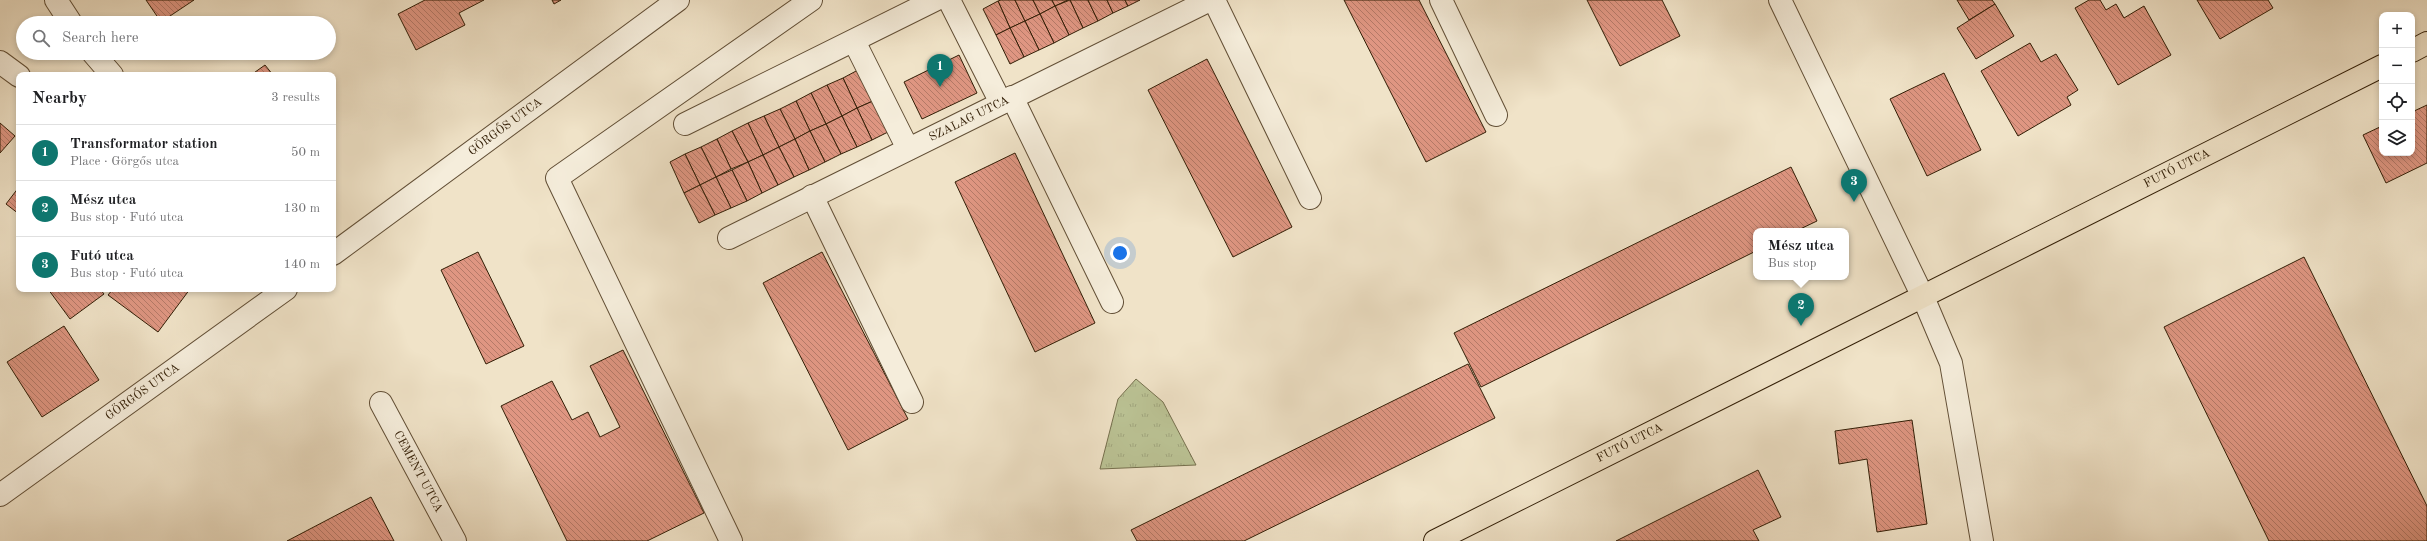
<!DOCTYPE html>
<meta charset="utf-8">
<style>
:root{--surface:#fff;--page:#f6f6f6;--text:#202124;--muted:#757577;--line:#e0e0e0;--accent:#0f766e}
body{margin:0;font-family:"Old Standard TT",serif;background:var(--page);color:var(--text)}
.controls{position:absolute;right:12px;top:12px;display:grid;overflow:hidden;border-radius:8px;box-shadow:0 2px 6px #0003}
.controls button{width:36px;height:36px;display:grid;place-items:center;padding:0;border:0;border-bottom:1px solid var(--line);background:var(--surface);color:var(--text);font:20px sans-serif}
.you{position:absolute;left:1120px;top:253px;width:14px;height:14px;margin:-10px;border:3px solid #fff;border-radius:50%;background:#1a73e8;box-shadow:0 0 0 6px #1a73e833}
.badge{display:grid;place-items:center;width:26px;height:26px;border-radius:50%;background:var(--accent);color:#fff;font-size:13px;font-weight:700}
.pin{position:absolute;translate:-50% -33px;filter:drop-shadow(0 1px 2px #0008)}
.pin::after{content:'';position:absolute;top:21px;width:14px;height:12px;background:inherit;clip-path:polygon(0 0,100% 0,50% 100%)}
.popup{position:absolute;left:1753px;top:228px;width:96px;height:52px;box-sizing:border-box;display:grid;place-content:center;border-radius:8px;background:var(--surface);filter:drop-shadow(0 1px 3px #0005);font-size:13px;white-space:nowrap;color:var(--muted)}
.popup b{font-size:15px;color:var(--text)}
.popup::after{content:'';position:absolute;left:50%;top:100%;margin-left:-8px;border:8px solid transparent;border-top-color:var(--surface)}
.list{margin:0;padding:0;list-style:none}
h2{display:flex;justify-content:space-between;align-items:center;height:52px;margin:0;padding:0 16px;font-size:17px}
h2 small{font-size:13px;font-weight:400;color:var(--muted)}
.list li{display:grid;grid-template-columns:26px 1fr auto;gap:12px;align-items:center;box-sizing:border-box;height:56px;padding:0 16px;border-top:1px solid var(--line)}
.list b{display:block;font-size:15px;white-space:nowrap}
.list p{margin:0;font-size:13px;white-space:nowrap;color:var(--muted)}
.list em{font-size:13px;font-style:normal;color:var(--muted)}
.icon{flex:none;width:22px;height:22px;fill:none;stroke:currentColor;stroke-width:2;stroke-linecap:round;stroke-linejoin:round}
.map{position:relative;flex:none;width:2427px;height:541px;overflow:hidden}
.search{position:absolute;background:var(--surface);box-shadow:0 2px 6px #0003;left:16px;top:16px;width:320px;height:44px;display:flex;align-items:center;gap:10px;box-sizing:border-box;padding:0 14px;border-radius:22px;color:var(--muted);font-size:15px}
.panel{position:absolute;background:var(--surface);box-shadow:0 2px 6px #0003;left:16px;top:72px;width:320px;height:220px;border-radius:8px}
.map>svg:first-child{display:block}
.park{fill:url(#park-tufts);stroke:#76704e}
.building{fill:url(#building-back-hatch);stroke:#321e06}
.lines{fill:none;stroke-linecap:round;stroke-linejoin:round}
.minor-casing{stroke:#624f36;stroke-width:24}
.major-casing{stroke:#321e06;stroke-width:24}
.minor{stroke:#f5eddb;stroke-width:22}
.major{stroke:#f0e3c8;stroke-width:22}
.labels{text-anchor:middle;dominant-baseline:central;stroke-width:3.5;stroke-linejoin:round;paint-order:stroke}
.street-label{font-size:12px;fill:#321e06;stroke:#f5eddb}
</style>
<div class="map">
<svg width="2427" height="541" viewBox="0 0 2427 541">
<defs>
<pattern id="park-tufts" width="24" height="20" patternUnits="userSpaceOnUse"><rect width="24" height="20" fill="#bbc395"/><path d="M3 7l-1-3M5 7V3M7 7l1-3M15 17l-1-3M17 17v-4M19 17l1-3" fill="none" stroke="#a1a77f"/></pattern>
<pattern id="building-back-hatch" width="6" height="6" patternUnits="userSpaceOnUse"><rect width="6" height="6" fill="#df9682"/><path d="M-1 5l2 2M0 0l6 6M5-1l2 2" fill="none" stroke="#b57a68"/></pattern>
</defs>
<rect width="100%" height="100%" fill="#f0e3c8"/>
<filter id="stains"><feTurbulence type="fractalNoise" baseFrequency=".005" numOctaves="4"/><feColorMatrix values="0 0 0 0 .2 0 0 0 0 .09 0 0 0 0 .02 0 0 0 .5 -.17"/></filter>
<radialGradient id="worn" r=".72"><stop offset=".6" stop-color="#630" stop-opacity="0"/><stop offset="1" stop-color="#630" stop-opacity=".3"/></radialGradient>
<!-- park -->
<polygon class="park" points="1136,379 1163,402 1196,465 1100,469 1118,399"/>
<!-- building -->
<g class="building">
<polygon points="146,0 194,0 161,22"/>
<polygon points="425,0 484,0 459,13 465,25 416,50 398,14"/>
<polygon points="552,0 561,0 554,4"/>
<polygon points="1001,0 1015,0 1025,21 1010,28 998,1"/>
<polygon points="1015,0 1033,0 1040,14 1025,21"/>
<polygon points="1033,0 1052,0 1055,6 1040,14"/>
<polygon points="1052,0 1068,0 1055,6"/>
<polygon points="1070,0 1088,0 1098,21 1083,28"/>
<polygon points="1070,0 1083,28 1069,35 1055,6"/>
<polygon points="1088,0 1107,0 1113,13 1098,21"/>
<polygon points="1107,0 1125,0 1128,6 1113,13"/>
<polygon points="1125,0 1140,0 1128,6"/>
<polygon points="1344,0 1419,0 1486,132 1426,162"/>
<polygon points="1587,0 1662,0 1680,36 1620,66"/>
<polygon points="1957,0 1992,0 1995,4 1969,20"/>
<polygon points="2089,0 2100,0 2106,10 2116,4 2124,18 2144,6 2171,55 2118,85 2075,8"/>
<polygon points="2197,0 2268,0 2273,8 2220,39"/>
<polygon points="998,1 1010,28 996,35 983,9"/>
<polygon points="1995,4 2014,36 1976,59 1957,28"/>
<polygon points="1055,6 1069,35 1054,43 1040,14"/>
<polygon points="1040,14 1054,43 1039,50 1025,21"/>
<polygon points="1025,21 1039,50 1024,57 1010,28"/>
<polygon points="1010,28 1024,57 1010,64 996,35"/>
<polygon points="2030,43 2041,62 2056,54 2078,90 2067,97 2071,105 2018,136 1981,71"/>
<polygon points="959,55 977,93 922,119 904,82"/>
<polygon points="1207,59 1292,227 1233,257 1148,90"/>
<polygon points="265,65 273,75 251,75"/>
<polygon points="858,70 873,101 857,108 843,78"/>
<polygon points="1944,73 1981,150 1927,176 1890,99"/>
<polygon points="843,78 857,108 842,116 827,85"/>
<polygon points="827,85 842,116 826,124 811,93"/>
<polygon points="811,93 826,124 810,131 796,101"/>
<polygon points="796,101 810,131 795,139 780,109"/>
<polygon points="873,101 888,132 872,140 857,108"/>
<polygon points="2427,105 2427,163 2386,183 2363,135 2382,126 2382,153 2412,153 2412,112"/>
<polygon points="857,108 872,140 857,147 842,116"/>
<polygon points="780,109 795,139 779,147 764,116"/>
<polygon points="764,116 779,147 763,155 748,123"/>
<polygon points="842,116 857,147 841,154 826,124"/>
<polygon points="0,123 15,136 0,153"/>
<polygon points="748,123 763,155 748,162 732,131"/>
<polygon points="826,124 841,154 825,162 810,131"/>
<polygon points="732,131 748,162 731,169 717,139"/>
<polygon points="810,131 825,162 809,170 795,139"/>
<polygon points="717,139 731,169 716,177 701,147"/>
<polygon points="795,139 809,170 794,177 779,147"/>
<polygon points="701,147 716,177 700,185 685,154"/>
<polygon points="779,147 794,177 778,185 763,155"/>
<polygon points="1015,153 1095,323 1035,352 955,182"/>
<polygon points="685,154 700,185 684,193 670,162"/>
<polygon points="763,155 778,185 762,193 748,162"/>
<polygon points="748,162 762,193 747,201 732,170"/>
<polygon points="1791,167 1817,221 1796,231 1756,231 1756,251 1481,387 1454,333"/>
<polygon points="732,170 747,201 731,208 716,177"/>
<polygon points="716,177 731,208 715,215 700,185"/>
<polygon points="700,185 715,215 699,223 684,193"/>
<polygon points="19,187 19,214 6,204"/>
<polygon points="478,252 524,346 486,364 441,270"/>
<polygon points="822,252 908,419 848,450 763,283"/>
<polygon points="2304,257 2427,506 2427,541 2269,541 2164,327"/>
<polygon points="48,289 100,289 104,294 70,319"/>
<polygon points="113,289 190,289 158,332 108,295"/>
<polygon points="64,326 99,380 42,417 7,362"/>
<polygon points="623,350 704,513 647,541 567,541 501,406 552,381 572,420 588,412 600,437 620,427 590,366"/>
<polygon points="1468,364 1495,418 1244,541 1137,541 1131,530"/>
<polygon points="1912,420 1927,524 1877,532 1867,459 1839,464 1835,431"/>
<polygon points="1758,470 1781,517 1753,530 1759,541 1616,541"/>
<polygon points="371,497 394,541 287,541"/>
</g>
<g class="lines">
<!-- minor casing -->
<g class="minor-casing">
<g id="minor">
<polyline points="56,0 71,23"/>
<polyline points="949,0 1001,103"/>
<polyline points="1214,0 1310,198"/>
<polyline points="1441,0 1496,115"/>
<polyline points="1780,0 1923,297 1951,363 1982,541"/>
<polyline points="854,41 908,149"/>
<polyline points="93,53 112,75"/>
<polyline points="0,62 19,76"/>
<polyline points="1012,97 1112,302"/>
<polyline points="685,124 935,0"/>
<polyline points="812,196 912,402"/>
<path id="s1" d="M729,238L1210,0"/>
<path id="s2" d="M333,254L678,0"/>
<path id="s3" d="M381,403L455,541"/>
<path id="s4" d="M0,495L286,289"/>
<polyline points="731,541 557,178 811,0"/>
</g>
</g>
<!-- major casing -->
<g class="major-casing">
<g id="major">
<polyline points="2412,51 2427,43"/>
<path id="s5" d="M1435,541L2382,66"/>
</g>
</g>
<!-- minor -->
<use href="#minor" class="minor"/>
<!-- major -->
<use href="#major" class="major"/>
</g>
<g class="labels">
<!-- street labels -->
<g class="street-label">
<text stroke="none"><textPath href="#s1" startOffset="268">SZALAG UTCA</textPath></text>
<text stroke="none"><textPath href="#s2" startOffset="214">GÖRGŐS UTCA</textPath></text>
<text stroke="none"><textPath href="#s5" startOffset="830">FUTÓ UTCA</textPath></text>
<text stroke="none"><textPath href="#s4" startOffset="176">GÖRGŐS UTCA</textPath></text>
<text stroke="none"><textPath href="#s5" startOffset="218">FUTÓ UTCA</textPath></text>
<text stroke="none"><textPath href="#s3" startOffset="78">CEMENT UTCA</textPath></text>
</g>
</g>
<rect width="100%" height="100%" filter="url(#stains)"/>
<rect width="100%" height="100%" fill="url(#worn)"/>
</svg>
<div class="controls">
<button>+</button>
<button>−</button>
<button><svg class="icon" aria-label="locate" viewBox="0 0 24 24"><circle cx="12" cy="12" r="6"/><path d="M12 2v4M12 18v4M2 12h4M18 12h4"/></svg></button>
<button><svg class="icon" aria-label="layers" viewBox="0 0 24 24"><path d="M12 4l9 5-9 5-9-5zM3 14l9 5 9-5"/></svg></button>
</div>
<div class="you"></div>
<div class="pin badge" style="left:940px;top:87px">1</div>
<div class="pin badge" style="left:1801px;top:326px">2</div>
<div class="popup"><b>Mész utca</b>Bus stop</div>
<div class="pin badge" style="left:1854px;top:202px">3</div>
<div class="search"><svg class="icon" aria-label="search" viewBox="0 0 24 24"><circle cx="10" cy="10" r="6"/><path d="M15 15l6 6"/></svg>Search here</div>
<section class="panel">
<h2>Nearby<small>3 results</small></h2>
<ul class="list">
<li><span class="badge">1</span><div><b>Transformator station</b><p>Place · Görgős utca</p></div><em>50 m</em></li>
<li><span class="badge">2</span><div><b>Mész utca</b><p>Bus stop · Futó utca</p></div><em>130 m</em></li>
<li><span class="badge">3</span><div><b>Futó utca</b><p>Bus stop · Futó utca</p></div><em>140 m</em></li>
</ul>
</section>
</div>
